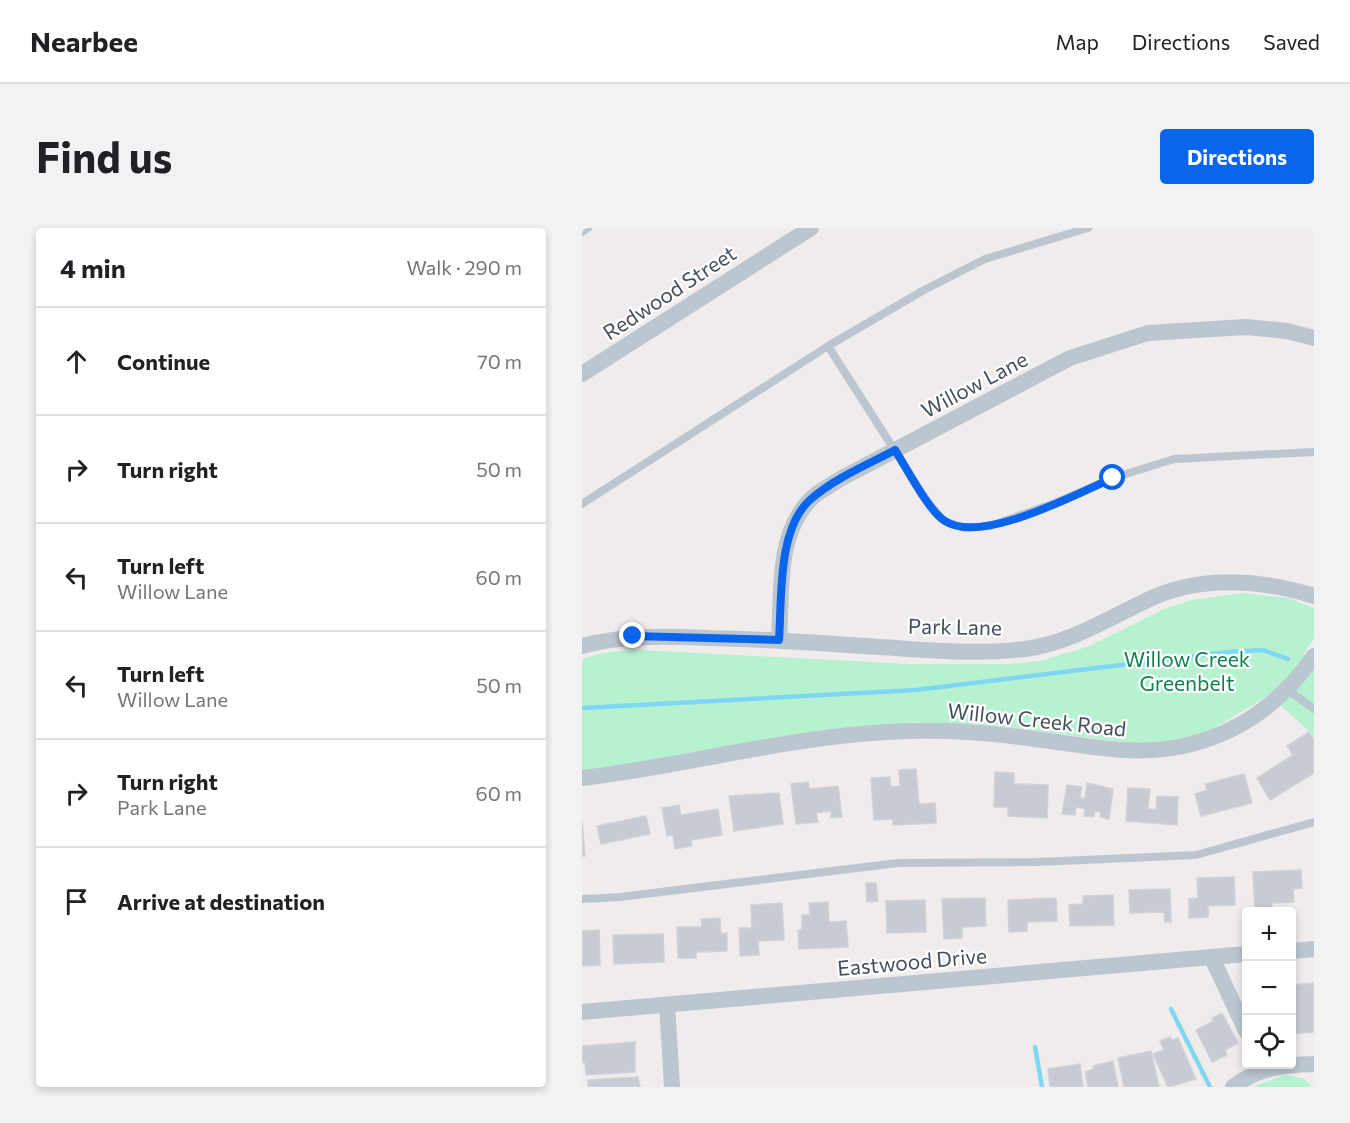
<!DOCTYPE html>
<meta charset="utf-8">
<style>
:root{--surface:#fff;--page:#f2f2f2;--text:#202124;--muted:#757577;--line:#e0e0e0;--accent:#0a65ec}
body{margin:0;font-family:Commissioner,sans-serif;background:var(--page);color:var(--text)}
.controls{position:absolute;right:18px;bottom:18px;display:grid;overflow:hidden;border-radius:6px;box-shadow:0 3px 9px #0003}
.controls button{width:54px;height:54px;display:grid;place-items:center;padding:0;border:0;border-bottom:2px solid var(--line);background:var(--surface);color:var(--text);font:30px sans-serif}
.stop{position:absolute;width:18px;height:18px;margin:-14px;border:4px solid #0a65ec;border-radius:50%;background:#fff}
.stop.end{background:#0a65ec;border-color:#fff;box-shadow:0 2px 6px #0008}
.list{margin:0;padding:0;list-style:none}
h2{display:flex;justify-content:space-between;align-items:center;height:78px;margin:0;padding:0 24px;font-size:26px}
h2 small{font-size:20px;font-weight:400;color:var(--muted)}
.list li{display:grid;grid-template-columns:39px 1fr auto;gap:18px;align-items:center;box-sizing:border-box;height:108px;padding:0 24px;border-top:2px solid var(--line)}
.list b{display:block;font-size:22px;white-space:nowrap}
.list p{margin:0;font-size:20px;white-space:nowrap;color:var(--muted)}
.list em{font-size:20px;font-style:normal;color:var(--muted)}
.icon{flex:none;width:33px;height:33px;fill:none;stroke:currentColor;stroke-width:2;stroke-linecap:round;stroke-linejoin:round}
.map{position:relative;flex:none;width:732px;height:859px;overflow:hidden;border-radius:6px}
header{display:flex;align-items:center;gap:36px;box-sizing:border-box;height:84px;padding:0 30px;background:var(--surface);border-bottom:2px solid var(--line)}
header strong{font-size:28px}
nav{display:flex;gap:33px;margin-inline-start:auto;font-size:21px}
.intro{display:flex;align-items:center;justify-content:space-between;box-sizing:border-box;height:144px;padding:0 36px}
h1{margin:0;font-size:42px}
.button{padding:15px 27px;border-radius:6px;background:var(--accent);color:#fff;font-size:21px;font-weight:700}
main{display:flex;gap:36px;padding:0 36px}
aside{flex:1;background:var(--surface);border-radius:6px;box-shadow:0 3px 9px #0003}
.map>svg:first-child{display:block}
.green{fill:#b6f2cf}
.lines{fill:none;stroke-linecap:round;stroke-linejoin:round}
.stream{stroke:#7fd7f3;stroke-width:4.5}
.building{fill:#c8cbd3;stroke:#d0d2d9;stroke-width:1.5}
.lane{stroke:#bbc6d0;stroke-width:8}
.street{stroke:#bbc6d0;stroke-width:16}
.route{stroke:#0a65ec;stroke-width:8}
.labels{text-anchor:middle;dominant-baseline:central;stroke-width:4.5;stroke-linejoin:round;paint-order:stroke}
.street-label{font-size:21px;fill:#434f5b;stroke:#fff}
.park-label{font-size:21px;fill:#0f824c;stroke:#fff}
</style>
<header>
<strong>Nearbee</strong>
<nav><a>Map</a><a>Directions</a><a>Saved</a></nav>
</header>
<div class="intro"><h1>Find us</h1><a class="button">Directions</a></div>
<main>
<aside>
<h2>4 min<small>Walk · 290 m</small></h2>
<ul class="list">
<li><svg class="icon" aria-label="ahead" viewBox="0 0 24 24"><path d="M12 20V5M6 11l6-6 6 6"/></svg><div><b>Continue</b></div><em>70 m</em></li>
<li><svg class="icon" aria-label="right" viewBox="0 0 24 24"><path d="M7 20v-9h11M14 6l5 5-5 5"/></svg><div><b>Turn right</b></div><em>50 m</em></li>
<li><svg class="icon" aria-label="left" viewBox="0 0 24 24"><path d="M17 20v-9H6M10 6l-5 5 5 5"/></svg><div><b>Turn left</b><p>Willow Lane</p></div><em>60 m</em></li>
<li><svg class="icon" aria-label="left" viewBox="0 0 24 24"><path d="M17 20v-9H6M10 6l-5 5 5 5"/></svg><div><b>Turn left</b><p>Willow Lane</p></div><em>50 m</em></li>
<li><svg class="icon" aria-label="right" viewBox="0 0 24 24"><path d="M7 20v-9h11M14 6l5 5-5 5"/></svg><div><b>Turn right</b><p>Park Lane</p></div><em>60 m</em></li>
<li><svg class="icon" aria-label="arrive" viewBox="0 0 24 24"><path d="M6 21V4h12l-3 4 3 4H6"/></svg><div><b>Arrive at destination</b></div></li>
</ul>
</aside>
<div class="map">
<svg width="732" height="859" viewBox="0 0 732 859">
<rect width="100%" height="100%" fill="#f0ecec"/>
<!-- green -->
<g class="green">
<path d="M662,365L706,370L732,380V410L722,426L732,433V508L687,467L622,506L569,515L541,514L416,498L334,494L277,498L0,545V432C18,423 39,423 58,422L329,436H430L458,433L505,419L582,381L610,372Z"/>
<polygon points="703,847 722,851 731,859 670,859"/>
</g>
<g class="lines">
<!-- stream -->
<g class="stream">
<polyline points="0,480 334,462 646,424 681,422 706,431"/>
<polyline points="589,781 628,859"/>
<polyline points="453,819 460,859"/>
</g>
</g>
<!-- building -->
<g class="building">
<polygon points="727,504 732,512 732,545 688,572 675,550 711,527 705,518"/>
<polygon points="334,541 337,576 353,575 354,595 311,597 311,591 292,592 289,550 308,549 309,559 318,558 317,542"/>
<polygon points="413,544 432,545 432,556 466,557 465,590 426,588 426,579 412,579"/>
<polygon points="662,546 670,575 619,588 613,566 625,562 623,556"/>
<polygon points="226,554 227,561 256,558 260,589 249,590 249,583 234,585 236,594 214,596 209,556"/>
<polygon points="505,555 531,561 527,591 518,589 519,584 513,583 512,589 502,588 503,581 494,579 493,587 480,586 485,557 500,559 498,570 503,570"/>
<polygon points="546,560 568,561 566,581 574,582 575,568 596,569 595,597 544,593"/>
<polygon points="197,565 201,596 152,603 147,568"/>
<polygon points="97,577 99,587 136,581 140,607 109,612 110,618 93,621 91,607 85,608 80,580"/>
<polygon points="64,588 68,606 19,616 15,598"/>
<polygon points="0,594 3,628 0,628"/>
<polygon points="719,642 720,660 711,661 712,674 690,675 690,684 673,684 671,644"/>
<polygon points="652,649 653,677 626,678 626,689 607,690 607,671 616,670 615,650"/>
<polygon points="284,655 294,655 296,673 285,674"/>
<polygon points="588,661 589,694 583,694 582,684 548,685 547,662"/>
<polygon points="531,667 532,697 488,698 487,677 501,676 501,668"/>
<polygon points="403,670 404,698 380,699 380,710 362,711 360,671"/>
<polygon points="474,670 475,693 445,694 445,703 427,704 426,672"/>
<polygon points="343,672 344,704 305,705 304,673"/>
<polygon points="246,674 247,694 264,693 266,719 217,721 216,702 220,702 220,687 228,687 227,675"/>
<polygon points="200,675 202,712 176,713 177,727 158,728 157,700 170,700 169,677"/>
<polygon points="138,690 139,706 145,705 145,723 114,724 114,730 96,730 95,699 120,699 119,691"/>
<polygon points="17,702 18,737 0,738 0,703"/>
<polygon points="81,706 82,734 32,736 31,707"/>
<polygon points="732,755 732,804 710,806 710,757"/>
<polygon points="640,785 656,815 643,822 645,827 630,834 614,802 632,793 630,790"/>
<polygon points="588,809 590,812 596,810 614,851 586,859 571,826 582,822 578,813"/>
<polygon points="53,814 53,844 4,847 3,834 0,835 0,818"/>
<polygon points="569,823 577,859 542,859 536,830"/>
<polygon points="531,833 536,859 506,859 503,844 512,841 511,838"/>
<polygon points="498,836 501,859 468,859 466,841"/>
<polygon points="56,849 58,859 6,859 6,852"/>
</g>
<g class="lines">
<!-- lane -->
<g class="lane">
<polyline points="0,4 6,0"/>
<polyline points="246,118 345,273 362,293 382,300 408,298 473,275 531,250 592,231 732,224"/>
<polyline points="0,276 246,118 342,62 403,31 506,0"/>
<polyline points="706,462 732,481"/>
<polyline points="0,671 38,669 316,635 456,634 614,627 732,594"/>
</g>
<!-- street -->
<g class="street">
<polyline points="0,146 229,0"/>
<path d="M197,412C200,367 194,308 227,273C234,264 248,258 258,251L488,130L566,105L664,99L705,103L732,110"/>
<path d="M0,418C42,407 83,408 126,410C183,411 240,415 298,419C346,422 395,427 443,421C490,415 530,388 572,369C623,347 681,352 732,368"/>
<path d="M0,550C110,537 216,506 327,503C369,502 411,505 453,511C503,517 552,529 601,518C657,506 700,474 732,428"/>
<polyline points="710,723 732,721"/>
<polyline points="630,730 664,803"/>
<polyline points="85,777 90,859"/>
<polyline points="0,784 664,726"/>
<path d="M651,859C677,839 700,837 732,836"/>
</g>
</g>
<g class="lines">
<!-- route -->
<path class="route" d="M51,408L197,412C200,371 195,300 229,271C253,250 285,237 313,222C324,239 347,284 363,293C399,317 494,266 531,250"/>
</g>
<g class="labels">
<!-- street labels -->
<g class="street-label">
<text transform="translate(87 64) rotate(-33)">Redwood Street</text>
<text transform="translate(392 156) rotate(-28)">Willow Lane</text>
<text transform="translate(373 398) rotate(1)">Park Lane</text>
<text transform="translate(455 491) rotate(6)">Willow Creek Road</text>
<text transform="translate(330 733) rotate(-5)">Eastwood Drive</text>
</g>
<!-- park labels -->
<g class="park-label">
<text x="605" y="430">Willow Creek<tspan x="605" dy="24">Greenbelt</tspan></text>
</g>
</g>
</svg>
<div class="controls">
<button>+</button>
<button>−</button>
<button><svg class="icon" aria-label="locate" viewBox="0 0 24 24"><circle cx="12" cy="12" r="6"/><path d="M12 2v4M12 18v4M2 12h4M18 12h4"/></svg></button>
</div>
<div class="stop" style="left:531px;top:250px"></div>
<div class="stop end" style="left:51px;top:408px"></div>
</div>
</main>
